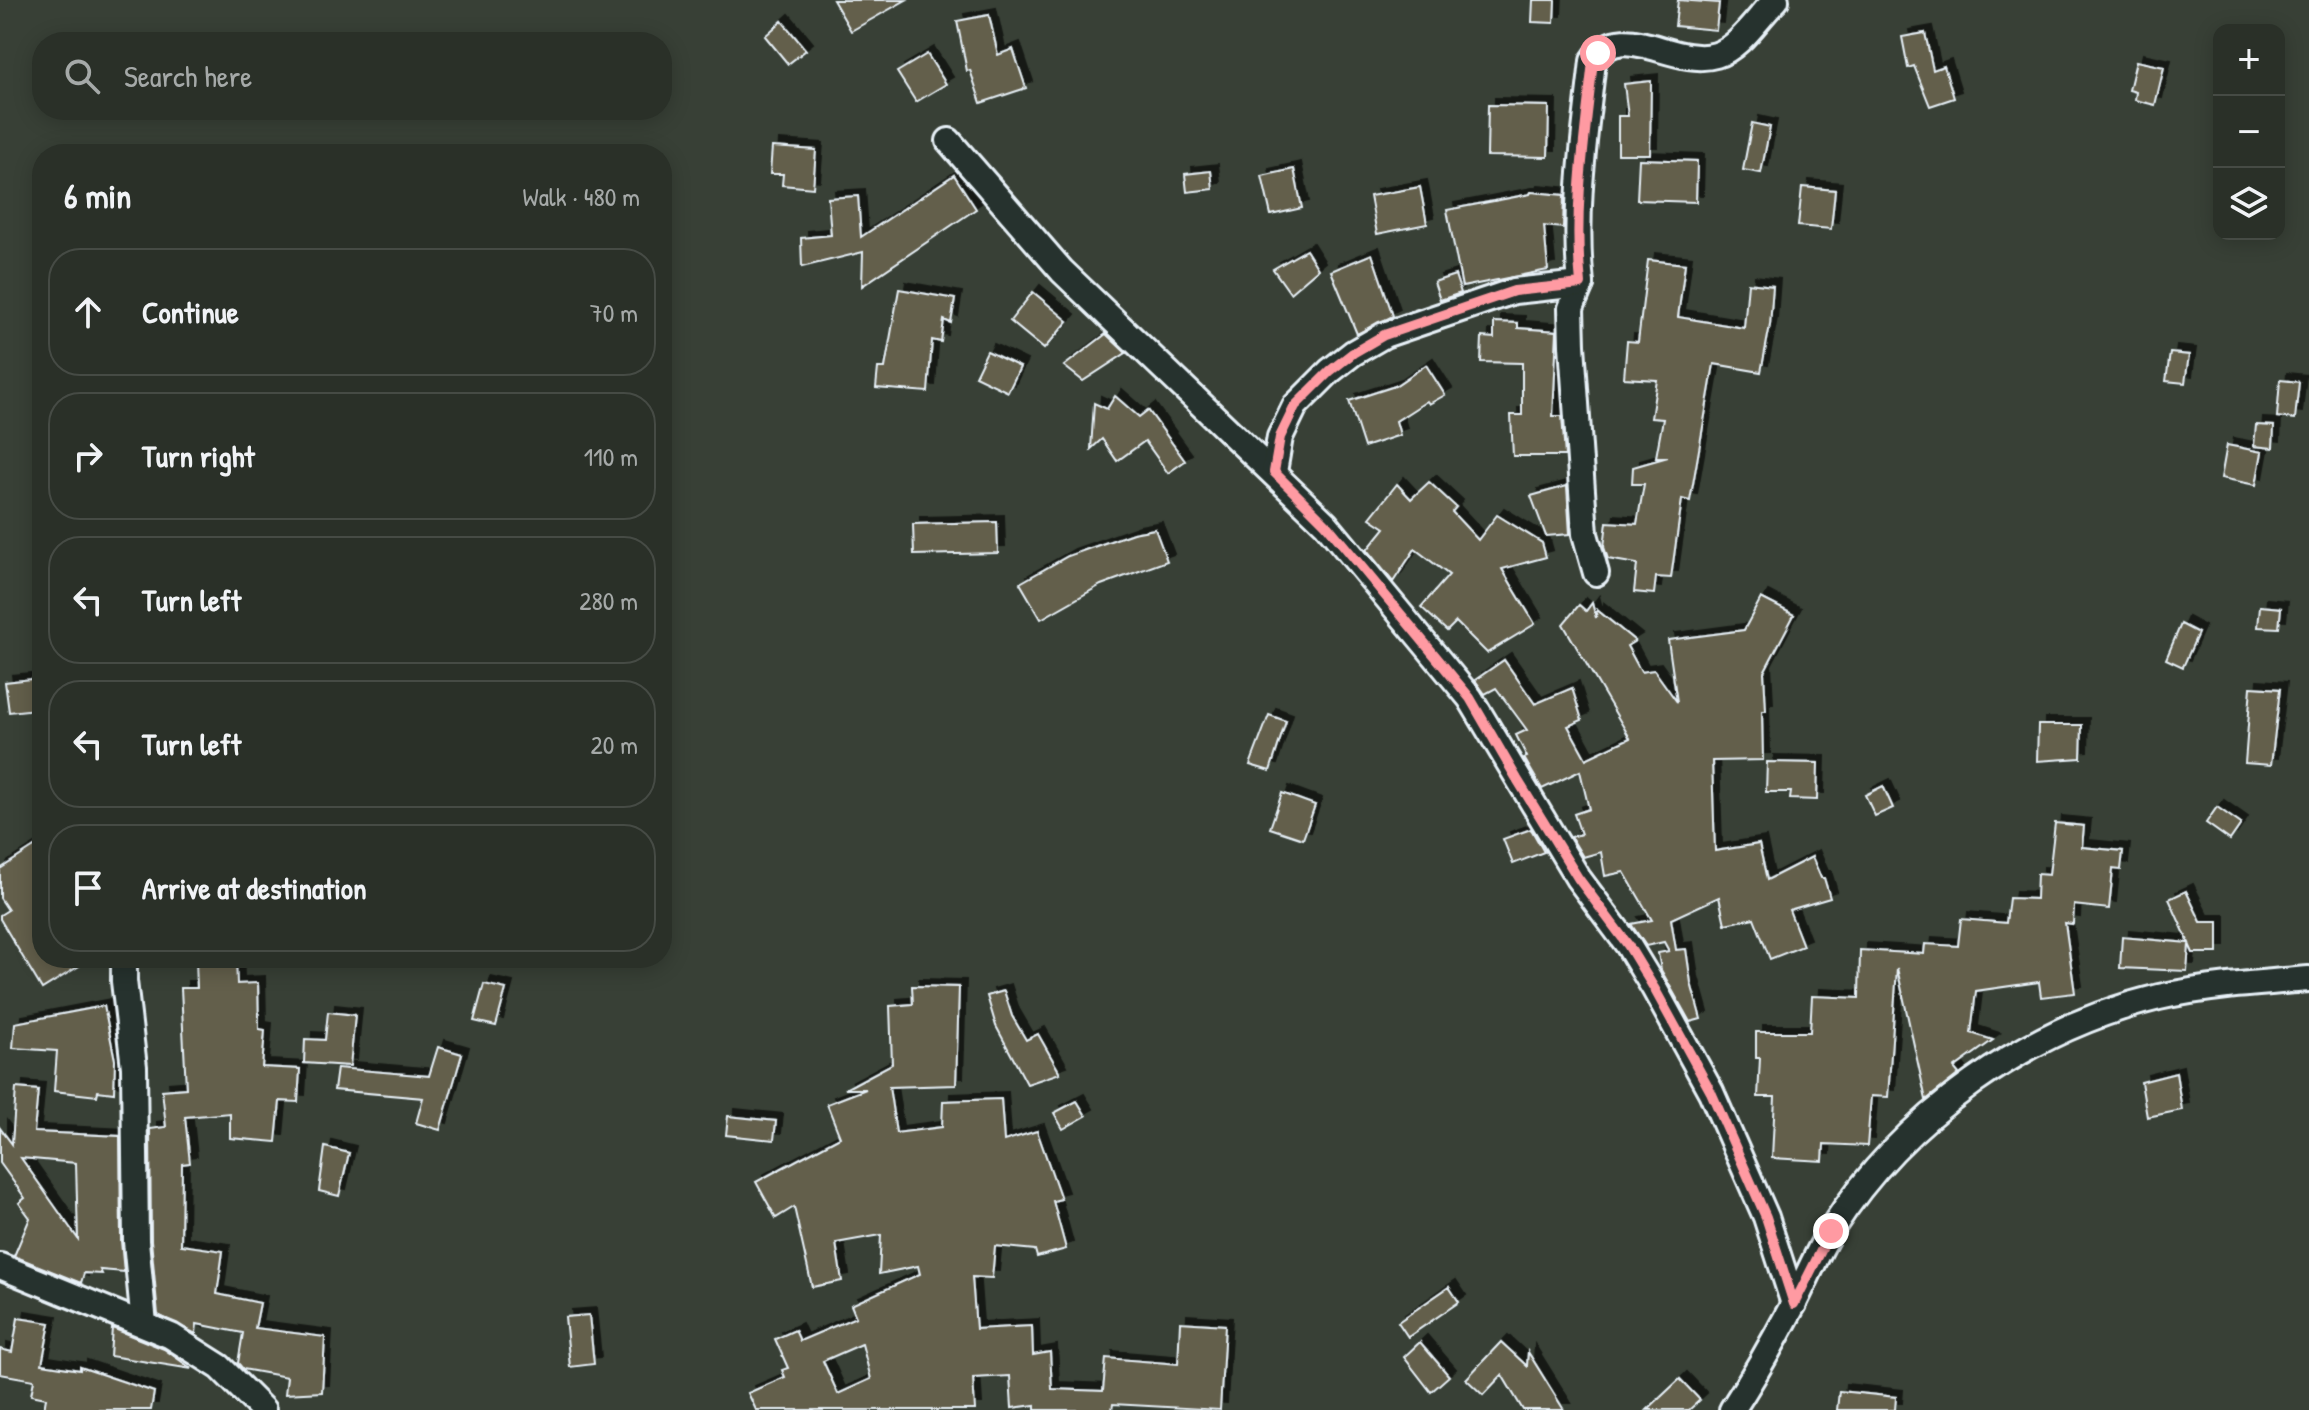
<!DOCTYPE html>
<meta charset="utf-8">
<style>
:root{--surface:#2a3028;--page:#363c34;--text:#f1f3f6;--muted:#a5a9a8;--line:#464b45}
body{margin:0;font-family:"Patrick Hand",sans-serif;background:var(--page);color:var(--text)}
.controls{position:absolute;right:24px;top:24px;display:grid;overflow:hidden;border-radius:16px;box-shadow:0 4px 20px #0003}
.controls button{width:72px;height:72px;display:grid;place-items:center;padding:0;border:0;border-bottom:2px solid var(--line);background:var(--surface);color:var(--text);font:40px sans-serif}
.stop{position:absolute;width:24px;height:24px;margin:-18px;border:6px solid #ff9aa2;border-radius:50%;background:#fff}
.stop.end{background:#ff9aa2;border-color:#fff;box-shadow:0 2px 8px #0008}
.list{margin:0;padding:0;list-style:none}
h2{display:flex;justify-content:space-between;align-items:center;height:104px;margin:0;padding:0 32px;font-size:34px}
h2 small{font-size:26px;font-weight:400;color:var(--muted)}
.list li{display:grid;grid-template-columns:52px 1fr auto;gap:24px;align-items:center;box-sizing:border-box;height:128px;margin:0 16px 16px;padding:0 16px;border:2px solid var(--line);border-radius:32px}
.list b{display:block;font-size:30px;white-space:nowrap}
.list em{font-size:26px;font-style:normal;color:var(--muted)}
.icon{flex:none;width:44px;height:44px;fill:none;stroke:currentColor;stroke-width:2;stroke-linecap:round;stroke-linejoin:round}
.map{position:relative;flex:none;width:2309px;height:1410px;overflow:hidden}
.search{position:absolute;background:var(--surface);box-shadow:0 4px 20px #0003;left:32px;top:32px;width:640px;height:88px;display:flex;align-items:center;gap:20px;box-sizing:border-box;padding:0 28px;border-radius:32px;color:var(--muted);font-size:30px}
.panel{position:absolute;background:var(--surface);box-shadow:0 4px 20px #0003;left:32px;top:144px;width:640px;height:824px;border-radius:32px}
.map>svg:first-child{display:block}
.building{fill:#635e4b;stroke:#e8f1f8;stroke-width:2;fill-rule:evenodd;filter:url(#shadow)}
.lines{fill:none;stroke-linecap:round;stroke-linejoin:round}
.minor-casing{stroke:#e8f1f8;stroke-width:30}
.minor{stroke:#26332d;stroke-width:24}
.route{stroke:#ff9aa2;stroke-width:10}
</style>
<div class="map">
<svg width="2309" height="1410" viewBox="0 0 2309 1410">
<defs>
<filter id="shadow"><feDropShadow dx="7" dy="-7" stdDeviation="0" flood-color="#0009"/></filter>
</defs>
<rect width="100%" height="100%" fill="#384036"/>
<filter id="ink" filterUnits="userSpaceOnUse"><feTurbulence type="fractalNoise" baseFrequency=".0125" numOctaves="2"/><feDisplacementMap in="SourceGraphic" scale="16" xChannelSelector="R" yChannelSelector="G"/><feConvolveMatrix kernelMatrix="1 2 1 2 8 2 1 2 1" color-interpolation-filters="sRGB"/></filter>
<g filter="url(#ink)">
<!-- building -->
<g class="building">
<polygon points="833,0 906,0 851,31"/>
<polygon points="1533,0 1555,0 1554,23 1532,22"/>
<polygon points="1678,0 1719,3 1716,30 1675,26"/>
<polygon points="989,15 998,55 1013,49 1026,88 981,103 970,70 967,71 957,21"/>
<polygon points="782,21 806,50 788,64 765,36"/>
<polygon points="1925,33 1933,70 1944,66 1954,98 1930,106 1914,66 1908,68 1902,37"/>
<polygon points="927,54 946,84 916,102 897,72"/>
<polygon points="2136,61 2164,67 2155,105 2135,100 2136,92 2129,90"/>
<polygon points="1651,81 1650,154 1618,154 1618,116 1628,116 1624,84"/>
<polygon points="1488,105 1549,106 1548,157 1487,156"/>
<polygon points="1752,123 1770,127 1761,173 1743,170"/>
<polygon points="772,147 816,150 813,188 782,185 783,174 770,174"/>
<polygon points="1639,159 1697,161 1696,202 1637,200"/>
<polygon points="1294,169 1302,208 1271,215 1262,176"/>
<polygon points="1211,171 1213,189 1187,192 1185,174"/>
<polygon points="954,175 976,209 862,286 863,252 802,267 801,238 831,235 828,198 858,196 861,237"/>
<polygon points="1420,187 1427,224 1377,234 1370,196"/>
<polygon points="1802,187 1835,190 1831,229 1798,226"/>
<polygon points="1531,192 1564,195 1563,228 1544,226 1548,270 1462,287 1447,210 1530,194"/>
<polygon points="1306,250 1318,269 1290,293 1273,269"/>
<polygon points="1372,254 1393,316 1357,334 1331,271"/>
<polygon points="1648,260 1685,264 1678,317 1744,328 1748,283 1773,286 1770,325 1761,372 1714,364 1690,501 1682,499 1671,578 1656,577 1654,594 1634,592 1637,564 1608,559 1604,547 1607,522 1637,524 1644,484 1632,484 1633,467 1668,457 1656,457 1663,419 1651,418 1657,380 1624,378 1627,341 1638,342"/>
<polygon points="1455,275 1461,293 1440,300 1434,282"/>
<polygon points="899,289 955,299 951,323 944,320 941,342 932,340 928,392 876,388 878,368 885,368"/>
<polygon points="1033,292 1068,321 1044,349 1010,321"/>
<polygon points="1494,322 1518,323 1518,328 1557,331 1553,416 1562,416 1565,456 1513,456 1511,415 1522,415 1522,363 1481,362 1482,337 1494,338"/>
<polygon points="1106,334 1126,353 1083,381 1064,366"/>
<polygon points="987,351 1020,367 1008,392 975,376"/>
<polygon points="2170,353 2189,355 2185,383 2166,381"/>
<polygon points="1426,365 1445,395 1429,404 1427,401 1396,421 1400,435 1364,447 1349,401 1395,386"/>
<polygon points="2280,380 2299,382 2295,419 2277,417"/>
<polygon points="1115,396 1139,417 1148,410 1185,461 1168,473 1145,441 1117,461 1102,439 1091,449 1094,403 1107,409"/>
<polygon points="2256,425 2274,426 2273,448 2254,446"/>
<polygon points="2227,445 2262,452 2256,485 2221,478"/>
<polygon points="1429,482 1456,507 1452,512 1478,540 1497,515 1542,543 1546,557 1502,569 1535,624 1487,653 1456,622 1447,631 1421,607 1449,575 1415,549 1393,582 1367,550 1385,528 1370,518 1397,484 1411,499"/>
<polygon points="1567,486 1570,534 1546,536 1531,496"/>
<polygon points="997,522 998,553 914,555 913,524"/>
<polygon points="1155,529 1167,561 1101,585 1041,619 1020,583 1068,556 1133,533"/>
<polygon points="1761,598 1794,615 1764,672 1766,711 1762,711 1763,760 1712,761 1715,851 1759,844 1767,880 1812,857 1821,878 1824,878 1830,898 1789,910 1803,946 1770,959 1754,918 1725,924 1719,897 1671,919 1676,950 1686,949 1691,983 1701,1019 1690,1022 1661,970 1658,953 1669,951 1664,942 1646,946 1631,924 1652,920 1624,872 1605,876 1601,852 1583,857 1571,837 1581,834 1574,814 1589,809 1580,771 1542,789 1524,758 1527,757 1516,735 1527,730 1496,688 1485,694 1475,680 1504,660 1535,704 1572,688 1582,720 1568,726 1586,759 1630,738 1563,624 1579,605 1586,611 1592,603 1596,618 1597,610 1635,641 1627,646 1641,672 1654,670 1677,702 1668,640 1744,630"/>
<polygon points="2260,606 2281,608 2279,628 2258,627"/>
<polygon points="2181,624 2198,633 2183,667 2166,659"/>
<polygon points="32,679 36,709 9,712 5,682"/>
<polygon points="2251,687 2280,689 2271,765 2245,763"/>
<polygon points="1269,715 1286,721 1270,771 1250,765"/>
<polygon points="2038,725 2082,725 2081,758 2037,761"/>
<polygon points="1767,762 1818,763 1817,800 1790,799 1791,792 1766,792"/>
<polygon points="1883,786 1893,808 1875,816 1865,795"/>
<polygon points="1282,793 1315,805 1303,839 1270,828"/>
<polygon points="2217,807 2241,824 2230,840 2206,823"/>
<polygon points="2055,823 2084,826 2082,847 2123,851 2121,870 2113,869 2109,909 2074,905 2073,924 2065,923 2075,993 2041,997 2039,982 1976,991 1971,1033 1993,1040 1954,1068 1959,1074 1926,1100 1897,968 1888,1097 1871,1096 1867,1146 1824,1144 1823,1161 1772,1158 1775,1097 1758,1097 1760,1058 1756,1058 1756,1032 1810,1032 1812,996 1859,998 1860,950 1924,954 1925,944 1958,946 1961,919 2006,923 2009,898 2036,899 2037,874 2049,875"/>
<polygon points="1531,829 1544,852 1513,864 1503,839"/>
<polygon points="42,842 42,958 92,958 42,989 0,919 0,915 8,910 0,898 0,869"/>
<polygon points="2186,891 2201,922 2218,922 2218,953 2193,953 2189,944 2187,971 2120,968 2122,937 2189,943 2169,899"/>
<polygon points="196,960 236,960 237,984 258,983 259,1029 265,1030 262,1067 300,1069 298,1102 280,1101 276,1142 230,1138 230,1113 185,1117 190,1163 182,1164 181,1245 223,1251 217,1294 260,1303 255,1328 325,1337 322,1392 285,1394 287,1377 243,1369 238,1363 243,1333 197,1324 196,1334 158,1315 151,1240 150,1129 166,1127 162,1090 186,1088 181,988 197,988"/>
<polygon points="484,984 506,989 496,1026 474,1021"/>
<path d="M912,986L959,987L956,1085L889,1087L896,1133L942,1127L943,1101L1001,1099L1004,1141L1037,1131L1061,1199L1053,1201L1066,1249L1037,1257L1035,1250L995,1246L992,1278L972,1277L976,1329L1032,1326L1033,1355L1050,1352L1052,1389L1103,1391L1106,1358L1178,1364L1180,1322L1225,1325L1220,1410L1113,1404L1112,1410H1035V1405L1012,1408L1010,1376L973,1378L975,1410H756L748,1393L785,1377L782,1370L788,1368L775,1339L795,1330L800,1341L856,1317L851,1305L920,1274L918,1266L879,1274L881,1235L836,1243L842,1281L812,1287L794,1207L776,1218L756,1182L840,1137L827,1104L866,1089H845L892,1064L890,1006L913,1004ZM862,1344L871,1379L838,1394L823,1361Z"/>
<polygon points="1004,991 1012,1016 1026,1040 1038,1034 1060,1073 1027,1084 996,1026 987,996"/>
<polygon points="104,1006 115,1060 114,1093 98,1091 97,1096 54,1091 57,1051 13,1048 15,1023"/>
<polygon points="328,1012 355,1015 350,1066 304,1063 305,1039 325,1040"/>
<polygon points="438,1047 462,1054 440,1130 416,1123 423,1098 334,1090 337,1068 429,1076"/>
<polygon points="2176,1073 2182,1110 2147,1117 2141,1082"/>
<path d="M16,1088L38,1090L34,1132L120,1136L121,1241L124,1272L100,1270L102,1274L84,1273L81,1283L14,1256L30,1218L19,1203L25,1198L0,1163V1128L12,1144ZM21,1158L76,1163L78,1239Z"/>
<polygon points="1077,1101 1086,1116 1063,1129 1054,1113"/>
<polygon points="728,1116 776,1121 774,1140 726,1135"/>
<polygon points="325,1147 349,1153 339,1196 319,1191"/>
<polygon points="1449,1287 1459,1302 1408,1337 1398,1322"/>
<polygon points="589,1315 594,1364 570,1367 565,1317"/>
<polygon points="18,1318 50,1323 42,1364 80,1370 80,1367 154,1392 151,1410 44,1410 46,1398 31,1395 34,1380 0,1374 0,1349 12,1352"/>
<polygon points="112,1328 164,1349 192,1369 110,1356"/>
<polygon points="1420,1342 1449,1376 1431,1392 1404,1357"/>
<polygon points="1501,1342 1527,1366 1528,1352 1564,1410 1523,1410 1502,1375 1483,1395 1466,1379"/>
<polygon points="1680,1379 1700,1400 1689,1410 1647,1410"/>
<polygon points="1839,1391 1896,1397 1895,1410 1837,1410"/>
</g>
<g class="lines">
<!-- minor casing -->
<g class="minor-casing">
<g id="minor">
<polyline points="949,141 1062,271 1326,524 1470,698 1578,878 1628,945 1654,988 1711,1092 1766,1217 1794,1304"/>
<polyline points="1581,284 1571,308 1572,345 1585,534 1596,573"/>
<path d="M1274,472L1280,437L1295,406L1330,371L1353,353L1384,335L1514,291L1581,284C1573,210 1585,135 1593,61C1621,16 1673,68 1716,55C1740,48 1758,17 1776,0"/>
<polyline points="124,958 124,981 134,1067 136,1241 144,1324"/>
<polyline points="0,1266 171,1336 220,1367 263,1410"/>
<path d="M1732,1410C1754,1376 1774,1341 1793,1305C1806,1280 1816,1254 1831,1230C1903,1116 2028,1028 2159,997C2208,986 2259,983 2309,979"/>
</g>
</g>
<!-- minor -->
<use href="#minor" class="minor"/>
</g>
</g>
<g class="lines" filter="url(#ink)">
<!-- route -->
<path class="route" d="M1598,53L1593,61C1585,135 1573,210 1581,284L1514,291L1384,335L1353,353L1330,371L1295,406L1280,437L1274,472L1326,524L1470,698L1517,779L1578,878L1628,945L1654,988L1711,1092L1766,1217L1794,1304L1831,1231"/>
</g>
</svg>
<div class="controls">
<button>+</button>
<button>−</button>
<button><svg class="icon" aria-label="layers" viewBox="0 0 24 24"><path d="M12 4l9 5-9 5-9-5zM3 14l9 5 9-5"/></svg></button>
</div>
<div class="stop" style="left:1598px;top:53px"></div>
<div class="stop end" style="left:1831px;top:1231px"></div>
<div class="search"><svg class="icon" aria-label="search" viewBox="0 0 24 24"><circle cx="10" cy="10" r="6"/><path d="M15 15l6 6"/></svg>Search here</div>
<section class="panel">
<h2>6 min<small>Walk · 480 m</small></h2>
<ul class="list">
<li><svg class="icon" aria-label="ahead" viewBox="0 0 24 24"><path d="M12 20V5M6 11l6-6 6 6"/></svg><div><b>Continue</b></div><em>70 m</em></li>
<li><svg class="icon" aria-label="right" viewBox="0 0 24 24"><path d="M7 20v-9h11M14 6l5 5-5 5"/></svg><div><b>Turn right</b></div><em>110 m</em></li>
<li><svg class="icon" aria-label="left" viewBox="0 0 24 24"><path d="M17 20v-9H6M10 6l-5 5 5 5"/></svg><div><b>Turn left</b></div><em>280 m</em></li>
<li><svg class="icon" aria-label="left" viewBox="0 0 24 24"><path d="M17 20v-9H6M10 6l-5 5 5 5"/></svg><div><b>Turn left</b></div><em>20 m</em></li>
<li><svg class="icon" aria-label="arrive" viewBox="0 0 24 24"><path d="M6 21V4h12l-3 4 3 4H6"/></svg><div><b>Arrive at destination</b></div></li>
</ul>
</section>
</div>
